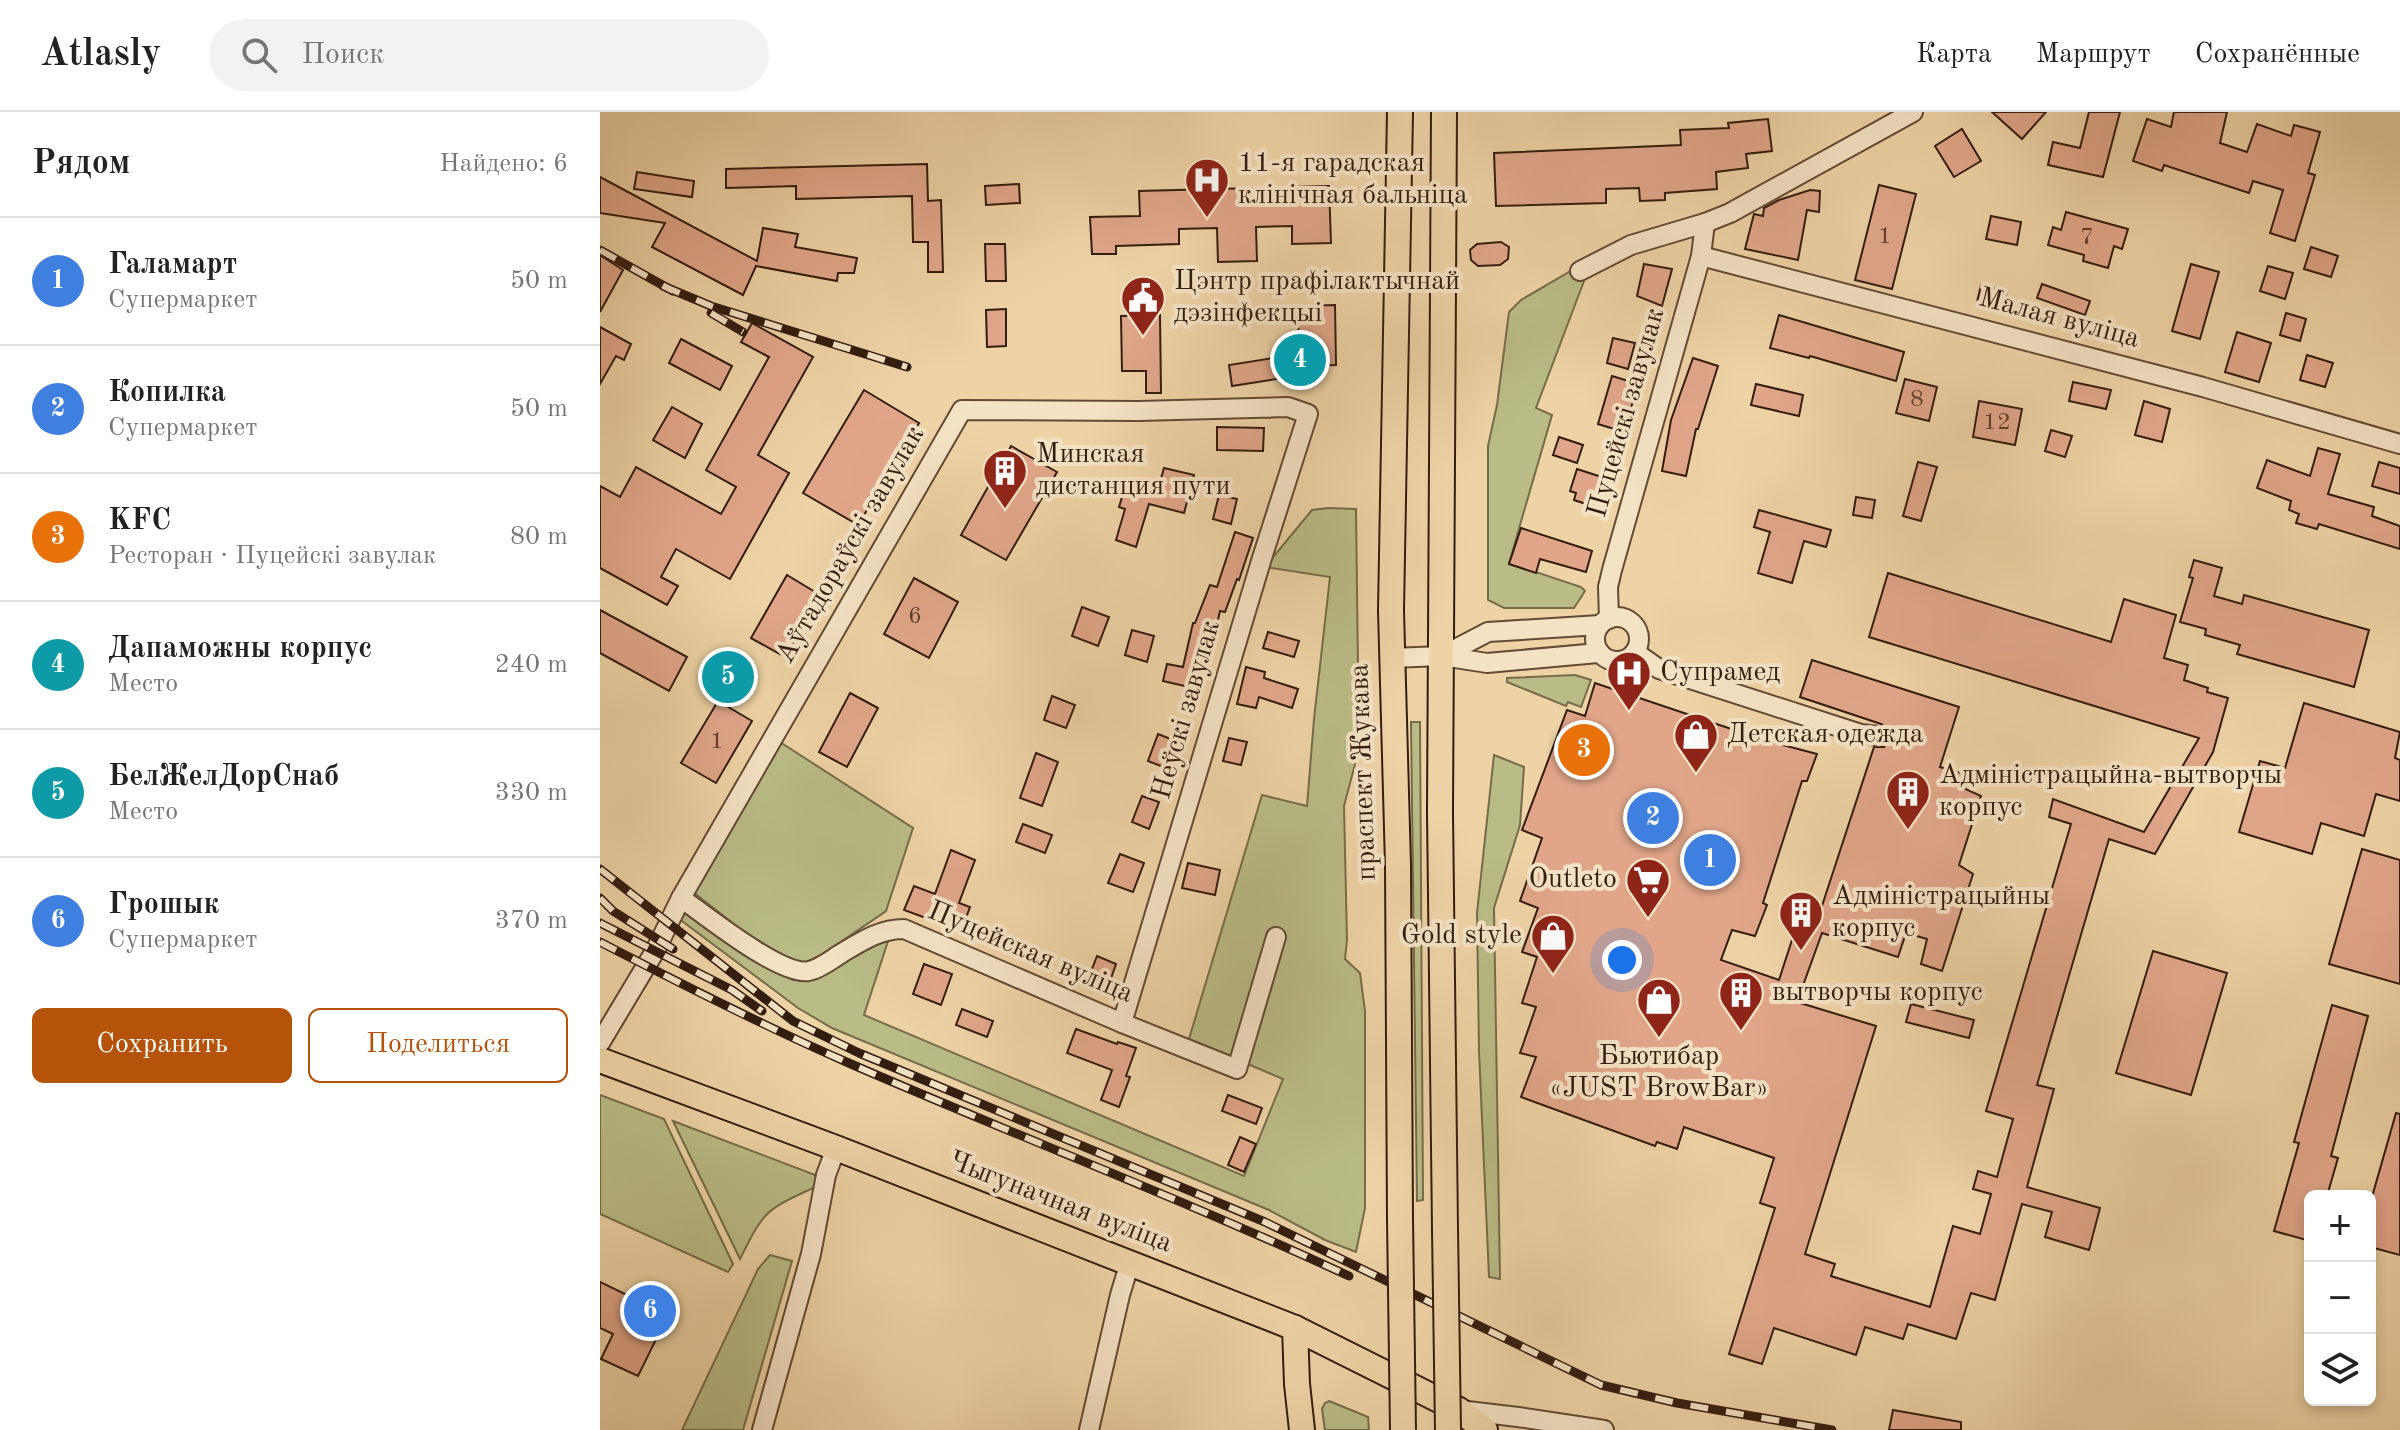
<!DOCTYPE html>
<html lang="ru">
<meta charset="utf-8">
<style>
:root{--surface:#fff;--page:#f2f2f2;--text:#222;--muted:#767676;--line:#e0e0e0;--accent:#b45309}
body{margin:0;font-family:"Old Standard TT",serif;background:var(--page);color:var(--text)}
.controls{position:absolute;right:24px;bottom:24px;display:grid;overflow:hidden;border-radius:12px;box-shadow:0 4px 12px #0003}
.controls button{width:72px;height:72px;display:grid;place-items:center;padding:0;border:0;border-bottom:2px solid var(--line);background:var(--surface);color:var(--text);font:40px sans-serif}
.you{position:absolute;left:1022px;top:848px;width:28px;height:28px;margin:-20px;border:6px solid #fff;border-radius:50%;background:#1a73e8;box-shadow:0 0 0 12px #1a73e833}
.badge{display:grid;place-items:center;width:52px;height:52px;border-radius:50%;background:var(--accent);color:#fff;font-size:26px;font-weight:700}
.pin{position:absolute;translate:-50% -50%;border:4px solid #fff;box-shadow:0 2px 8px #0006}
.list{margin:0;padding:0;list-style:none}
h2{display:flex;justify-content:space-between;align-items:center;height:104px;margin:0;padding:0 32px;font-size:34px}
h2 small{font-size:26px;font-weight:400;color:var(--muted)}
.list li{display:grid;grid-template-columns:52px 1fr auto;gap:24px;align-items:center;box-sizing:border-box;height:128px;padding:0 32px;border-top:2px solid var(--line)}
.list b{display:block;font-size:30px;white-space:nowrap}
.list p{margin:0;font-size:26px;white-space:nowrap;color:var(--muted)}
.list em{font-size:26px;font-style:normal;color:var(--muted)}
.actions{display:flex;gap:16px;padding:24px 32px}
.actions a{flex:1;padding:18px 0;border:2px solid var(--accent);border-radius:12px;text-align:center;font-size:28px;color:var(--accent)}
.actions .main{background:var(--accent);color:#fff}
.icon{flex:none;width:44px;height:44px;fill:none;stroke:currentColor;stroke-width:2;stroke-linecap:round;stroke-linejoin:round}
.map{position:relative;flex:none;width:1800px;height:1318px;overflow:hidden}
header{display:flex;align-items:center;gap:48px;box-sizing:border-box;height:112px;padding:0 40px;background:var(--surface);border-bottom:2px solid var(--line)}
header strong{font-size:38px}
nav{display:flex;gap:44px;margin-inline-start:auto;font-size:28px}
.search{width:560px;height:72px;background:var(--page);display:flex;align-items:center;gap:20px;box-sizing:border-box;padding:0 28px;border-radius:44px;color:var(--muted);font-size:30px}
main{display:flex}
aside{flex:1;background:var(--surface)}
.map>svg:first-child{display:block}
.green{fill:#b9bc87;stroke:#766c4b;stroke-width:2}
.building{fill:#e1a68a;stroke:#331d0f;stroke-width:2}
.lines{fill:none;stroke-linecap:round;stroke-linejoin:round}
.minor-casing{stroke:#624a35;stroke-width:22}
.major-casing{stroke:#331d0f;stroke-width:28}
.minor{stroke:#f4e2c5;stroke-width:18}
.major{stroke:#eed3a6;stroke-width:24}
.rail-casing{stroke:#331d0f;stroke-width:9}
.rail{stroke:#f4e2c5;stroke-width:6;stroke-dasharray:18;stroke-linecap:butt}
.major-bridge-casing{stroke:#331d0f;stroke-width:28;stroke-linecap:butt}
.major-bridge{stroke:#eed3a6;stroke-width:24}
.labels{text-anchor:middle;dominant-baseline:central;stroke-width:8;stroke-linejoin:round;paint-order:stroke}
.number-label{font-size:24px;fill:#5e3f2e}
.poi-label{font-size:28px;fill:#331d0f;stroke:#f4e2c5;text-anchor:start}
.street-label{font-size:28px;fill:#331d0f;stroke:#f4e2c5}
</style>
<header>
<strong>Atlasly</strong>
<div class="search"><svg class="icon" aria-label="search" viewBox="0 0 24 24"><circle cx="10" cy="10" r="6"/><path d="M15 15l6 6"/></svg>Поиск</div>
<nav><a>Карта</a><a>Маршрут</a><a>Сохранённые</a></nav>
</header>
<main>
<aside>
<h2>Рядом<small>Найдено: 6</small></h2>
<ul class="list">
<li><span class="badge" style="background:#3f7fe0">1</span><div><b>Галамарт</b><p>Супермаркет</p></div><em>50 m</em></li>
<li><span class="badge" style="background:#3f7fe0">2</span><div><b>Копилка</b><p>Супермаркет</p></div><em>50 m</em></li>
<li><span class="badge" style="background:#e8710a">3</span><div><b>KFC</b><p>Ресторан · Пуцейскі завулак</p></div><em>80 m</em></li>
<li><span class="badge" style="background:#0f9aa8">4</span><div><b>Дапаможны корпус</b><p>Место</p></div><em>240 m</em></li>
<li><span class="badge" style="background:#0f9aa8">5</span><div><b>БелЖелДорСнаб</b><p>Место</p></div><em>330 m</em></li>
<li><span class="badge" style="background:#3f7fe0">6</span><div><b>Грошык</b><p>Супермаркет</p></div><em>370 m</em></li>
</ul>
<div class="actions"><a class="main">Сохранить</a><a>Поделиться</a></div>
</aside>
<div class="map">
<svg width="1800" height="1318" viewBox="0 0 1800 1318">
<rect width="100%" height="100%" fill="#eed3a6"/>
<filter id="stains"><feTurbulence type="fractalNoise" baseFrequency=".0025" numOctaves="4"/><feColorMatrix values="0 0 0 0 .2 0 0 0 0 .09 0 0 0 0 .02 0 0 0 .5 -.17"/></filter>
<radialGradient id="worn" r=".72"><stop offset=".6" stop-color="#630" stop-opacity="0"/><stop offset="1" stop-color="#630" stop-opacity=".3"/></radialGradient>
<!-- green -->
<g class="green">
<polygon points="969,160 984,169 936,296 952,303 909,451 981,475 985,479 974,496 904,496 888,488 888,334 897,293 909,200 921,188"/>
<polygon points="728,396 756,397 759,637 744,694 747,828 745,847 760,861 765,899 765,1096 756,1140 725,1128 669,1098 232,916 198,896 78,806 84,796 171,858 193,868 206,869 223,863 275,829 290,823 264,903 644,1064 683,967 589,927 662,683 707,694 714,607 730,465 665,455 712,398"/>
<polygon points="975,563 991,568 981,595 968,590 966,594 907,570 907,566"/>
<polygon points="811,610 820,610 823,1088 817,1089"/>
<polygon points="180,630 313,716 286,799 220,844 202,852 171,841 93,780"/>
<polygon points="894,643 924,655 920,713 894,796 900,1167 889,1165 879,939 877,801"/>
<polygon points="0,983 64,1007 133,1152 128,1160 0,1102"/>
<path d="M73,1009L218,1064L213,1076C165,1098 164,1099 140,1147Z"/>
<polygon points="170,1143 192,1149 143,1318 82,1318 158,1157"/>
<polygon points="729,1289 768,1305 769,1318 725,1318 722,1297 725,1291"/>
</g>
<!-- building -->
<g class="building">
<polygon points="1392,0 1446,0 1422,27"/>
<polygon points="1489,0 1520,0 1503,65 1448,53 1453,30 1480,36"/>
<polygon points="1574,0 1627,0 1620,31 1647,40 1657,12 1691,24 1694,13 1720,20 1708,61 1715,63 1695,129 1670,121 1683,78 1653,69 1649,81 1564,53 1562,59 1533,49 1547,7 1571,15"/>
<polygon points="1168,7 1172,39 1146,42 1148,56 1116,60 1117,77 1065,81 1065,88 1040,89 1039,76 1006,77 1006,91 896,94 894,41 1081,33 1080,18 1129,16 1128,11"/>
<polygon points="1362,17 1381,49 1354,65 1335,34"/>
<polygon points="327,52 328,89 341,88 343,160 328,160 328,130 313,130 312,84 196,87 196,74 126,76 126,57"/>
<polygon points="37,60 94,69 92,85 34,77"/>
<polygon points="0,65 157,149 163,116 198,122 195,135 257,146 254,161 238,161 237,169 156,154 143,183 52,135 65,111 0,101"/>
<polygon points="419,72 420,91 386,93 385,74"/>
<polygon points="1279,73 1316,82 1292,177 1255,168"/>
<polygon points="729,74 731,131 692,132 692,114 656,115 657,149 618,150 617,116 579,117 579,132 516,134 516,142 492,142 490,105 540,104 539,79"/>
<polygon points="1210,78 1220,79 1219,100 1207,98 1198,148 1145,137 1154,102 1163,104 1164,96 1179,88"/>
<polygon points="1466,100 1528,117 1522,137 1514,134 1508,156 1483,149 1484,143 1448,133 1453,115 1461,118"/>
<polygon points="1391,104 1421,110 1417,133 1386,127"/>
<polygon points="901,130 909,135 908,147 900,153 878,154 871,148 870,138 877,132"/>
<polygon points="385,132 405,132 406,169 386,169"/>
<polygon points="1711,135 1738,144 1731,165 1704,157"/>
<polygon points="0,143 23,158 0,200"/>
<polygon points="1044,152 1072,157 1062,194 1037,184"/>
<polygon points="1591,152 1619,160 1600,227 1572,219"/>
<polygon points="1668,154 1693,161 1685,187 1660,179"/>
<polygon points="1442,172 1490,189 1485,203 1437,186"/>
<polygon points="1381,173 1407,180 1403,196 1377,190"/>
<polygon points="735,193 736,253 699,254 698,194"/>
<polygon points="406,197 406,234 387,235 386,198"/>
<polygon points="1686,201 1706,207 1700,229 1680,223"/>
<polygon points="560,203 561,281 546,281 546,259 522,259 521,204"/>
<polygon points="1179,203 1304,240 1296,269 1210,244 1209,246 1170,236"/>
<polygon points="152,211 213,245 158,343 189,361 130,467 76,437 61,465 78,474 67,493 0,456 0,374 20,385 36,355 121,402 136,375 106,358 169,245 141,230"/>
<polygon points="0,215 31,232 24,248 16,244 0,272"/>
<polygon points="1637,220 1671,231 1659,270 1625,260"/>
<polygon points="1013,226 1035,231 1028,257 1007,251"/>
<polygon points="81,227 132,254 120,278 69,251"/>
<polygon points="1707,243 1733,251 1725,275 1700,268"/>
<polygon points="674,246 677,267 632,274 629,253"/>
<polygon points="1093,246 1118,254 1098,317 1096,317 1086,364 1062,359 1071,308"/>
<polygon points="1012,264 1038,272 1024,320 998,312"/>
<polygon points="1305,267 1337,275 1329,309 1296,301"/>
<polygon points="1473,270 1511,278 1506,297 1469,289"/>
<polygon points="1156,272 1203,283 1199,304 1151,293"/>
<polygon points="264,278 319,311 258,413 203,381"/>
<polygon points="1379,289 1422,297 1415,333 1373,325"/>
<polygon points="1544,289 1570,297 1562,330 1535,323"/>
<polygon points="72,295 102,312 85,346 53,328"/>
<polygon points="617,315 664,316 663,339 617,338"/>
<polygon points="1451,318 1472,324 1465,345 1445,339"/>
<polygon points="959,325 983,333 977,351 953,343"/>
<polygon points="411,334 457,360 406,448 361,423"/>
<polygon points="1718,336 1740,342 1728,382 1774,395 1772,404 1800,414 1800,437 1719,412 1717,417 1696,411 1699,402 1689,398 1691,389 1657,376 1667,348 1710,364"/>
<polygon points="1318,350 1337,355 1321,409 1303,404"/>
<polygon points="1779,350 1800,356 1800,382 1772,374"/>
<polygon points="564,356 594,363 584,401 549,392 536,435 516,428 525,397 519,395 527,368 558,377"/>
<polygon points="977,357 1014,369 1007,390 995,386 992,394 974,388 976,381 970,379"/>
<polygon points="619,383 637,387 631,412 613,407"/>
<polygon points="1256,385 1275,388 1272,406 1253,403"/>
<polygon points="1159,398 1231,418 1226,435 1204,429 1192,471 1158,461 1170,420 1154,415"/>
<polygon points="921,416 992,439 986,460 940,447 936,461 909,452"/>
<polygon points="635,420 653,426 639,468 637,467 625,500 620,499 602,578 563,569 567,552 583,555 593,511 595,511 610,473 617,475"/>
<polygon points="1594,448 1622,456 1614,484 1642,492 1644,483 1769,518 1754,575 1637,542 1640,533 1605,523 1606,517 1580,510 1593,466 1589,465"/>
<polygon points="1288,461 1511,530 1524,487 1576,503 1564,546 1588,553 1584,568 1608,576 1607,580 1628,586 1613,640 1555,742 1509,727 1437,973 1454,977 1427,1075 1500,1096 1489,1138 1445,1125 1452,1100 1422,1092 1395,1188 1371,1181 1356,1227 1308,1212 1303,1227 1265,1215 1256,1243 1174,1216 1162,1252 1129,1242 1175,1096 1160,1091 1174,1046 1084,1015 1077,1037 1057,1030 1055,1034 921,985 936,945 920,941 936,895 922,891 937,845 922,840 938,796 920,789 942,726 922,718 967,598 985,604 995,571 1164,628 1217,642 1207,669 1202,669 1163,791 1167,793 1155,824 1132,818 1121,848 1179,868 1202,797 1219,803 1274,635 1284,635 1291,625 1290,619 1281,612 1200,585 1212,548 1359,595 1340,655 1364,662 1361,675 1381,684 1359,753 1373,762 1342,859 1321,852 1327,827 1306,821 1298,845 1222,821 1197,890 1276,914 1205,1142 1235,1152 1231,1164 1330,1195 1353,1114 1380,1122 1391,1082 1373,1077 1378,1059 1397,1065 1413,1007 1386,999 1471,712 1449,705 1453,687 1544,720 1599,626 1269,525"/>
<polygon points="187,463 220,483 185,545 151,526"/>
<polygon points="314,466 358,490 329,546 284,522"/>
<polygon points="482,495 509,505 498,534 472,524"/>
<polygon points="0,498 87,545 69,579 0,541"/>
<polygon points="532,518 554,524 547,550 525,543"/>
<polygon points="668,520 699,529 694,545 663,536"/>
<polygon points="122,553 141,562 134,578 114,568"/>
<polygon points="646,555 665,560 664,566 698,577 692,596 659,585 656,596 637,592"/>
<polygon points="250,581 278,596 247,655 219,640"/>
<polygon points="452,584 475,593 466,616 444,608"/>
<polygon points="118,589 152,609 116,671 81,651"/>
<polygon points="1704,591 1800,620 1795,646 1800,648 1800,689 1776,682 1764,724 1721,711 1712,742 1639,720 1660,649 1685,656"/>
<polygon points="558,622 581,631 571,658 548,649"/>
<polygon points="629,626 647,630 641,653 623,649"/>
<polygon points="436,641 458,650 442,694 420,686"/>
<polygon points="542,684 559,690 549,717 532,710"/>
<polygon points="423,712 452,723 445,741 416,730"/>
<polygon points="1762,737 1800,748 1800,872 1729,852"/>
<polygon points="351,738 375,748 359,791 370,795 361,819 304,798 314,774 335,782"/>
<polygon points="520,742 544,751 533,780 508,771"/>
<polygon points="588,751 620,758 615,783 582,776"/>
<polygon points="1553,839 1627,861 1591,983 1516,961"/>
<polygon points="497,844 516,852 509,872 489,865"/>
<polygon points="324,852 352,862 341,893 313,882"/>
<polygon points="1311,892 1374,908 1369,926 1306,910"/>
<polygon points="1732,893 1768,904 1731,1044 1738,1046 1727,1084 1710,1084 1710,1129 1674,1119 1699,1031 1694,1030"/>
<polygon points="362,897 393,909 387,925 356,913"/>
<polygon points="476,917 517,932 518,930 536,936 526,964 530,965 519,995 501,988 512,958 467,941"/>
<polygon points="628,983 662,996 656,1012 622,999"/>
<polygon points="1796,1001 1800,1002 1800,1143 1770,1135 1770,1092"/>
<polygon points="640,1025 656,1032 644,1060 628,1053"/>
<polygon points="0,1170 68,1203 38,1264 1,1247 13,1222 0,1216"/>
<polygon points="1293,1298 1361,1310 1361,1318 1289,1318"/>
</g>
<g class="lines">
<!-- minor casing -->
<g class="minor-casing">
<g id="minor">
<polyline points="1101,144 1603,275 1800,332"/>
<polyline points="980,159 1031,133 1105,111 1130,101 1313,0"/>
<circle cx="1017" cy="527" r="22"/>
<polyline points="1009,507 1008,475 1012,458 1101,144 1105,111"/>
<polyline points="1035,540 1059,557 1261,622 1279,624"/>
<polyline points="842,544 888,520 1000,513"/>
<polyline points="791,546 842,544 887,551 998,541"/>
<path d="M81,786C105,803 182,865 209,859C220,857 232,847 242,841C262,829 280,817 304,817L522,911L637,957L676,825"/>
<polyline points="0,931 55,839 81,786 362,298 539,299 688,295 708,302 662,446 522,911"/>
<polyline points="859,1298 918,1305 1004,1318"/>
<polyline points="162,1318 211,1142 226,1063 236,1036"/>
<polyline points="489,1318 520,1183 530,1150"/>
</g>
</g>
<!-- major casing -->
<g class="major-casing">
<g id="major">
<polyline points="800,0 791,499 798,753 800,1107"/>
<polyline points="844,0 840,700 845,1117"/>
<polyline points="0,948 236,1036 695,1216 859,1298 885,1318"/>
<polyline points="695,1216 697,1272 702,1318"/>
</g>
</g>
<!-- minor -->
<use href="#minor" class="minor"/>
<!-- major -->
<use href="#major" class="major"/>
<!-- rail casing -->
<g class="rail-casing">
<g id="rail">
<polyline points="0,138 73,179"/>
<polyline points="63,174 111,194 307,255"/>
<polyline points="111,201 143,220"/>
<polyline points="0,757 193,909 259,941 665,1110 1001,1273 1077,1291 1232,1318"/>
<polyline points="0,786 13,799 73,837"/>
<polyline points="0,811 132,878 162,899"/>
<path d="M0,830C83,873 166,915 251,952C417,1024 585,1088 749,1164"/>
</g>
</g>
<!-- rail -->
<use href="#rail" class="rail"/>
<!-- major-bridge casing -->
<g class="major-bridge-casing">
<g id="major-bridge">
<polyline points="800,1107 803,1318"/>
<polyline points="845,1117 848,1318"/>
</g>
</g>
<!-- major-bridge -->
<use href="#major-bridge" class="major-bridge"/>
</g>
<!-- icons -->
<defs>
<g id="hospital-pin" transform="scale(2.3)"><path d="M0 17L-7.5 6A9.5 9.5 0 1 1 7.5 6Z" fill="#8f2418" stroke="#f4e2c5"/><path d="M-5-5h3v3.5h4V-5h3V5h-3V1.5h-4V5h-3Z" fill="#fff"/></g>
<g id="civic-pin" transform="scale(2.3)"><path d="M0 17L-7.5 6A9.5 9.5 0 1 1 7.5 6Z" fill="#8f2418" stroke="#f4e2c5"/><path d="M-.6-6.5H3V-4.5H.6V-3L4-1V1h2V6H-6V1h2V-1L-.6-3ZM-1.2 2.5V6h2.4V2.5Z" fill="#fff"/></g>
<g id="building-pin" transform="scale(2.3)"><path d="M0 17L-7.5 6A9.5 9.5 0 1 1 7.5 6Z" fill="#8f2418" stroke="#f4e2c5"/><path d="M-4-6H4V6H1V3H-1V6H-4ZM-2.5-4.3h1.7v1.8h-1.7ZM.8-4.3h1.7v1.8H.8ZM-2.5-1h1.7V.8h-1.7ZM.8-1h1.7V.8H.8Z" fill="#fff"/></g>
<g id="shop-pin" transform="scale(2.3)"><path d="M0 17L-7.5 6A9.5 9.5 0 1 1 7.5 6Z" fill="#8f2418" stroke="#f4e2c5"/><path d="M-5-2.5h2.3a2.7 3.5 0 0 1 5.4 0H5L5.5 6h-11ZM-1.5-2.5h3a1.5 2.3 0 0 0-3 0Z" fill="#fff"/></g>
<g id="supermarket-pin" transform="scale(2.3)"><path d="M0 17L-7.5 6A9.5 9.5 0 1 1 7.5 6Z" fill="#8f2418" stroke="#f4e2c5"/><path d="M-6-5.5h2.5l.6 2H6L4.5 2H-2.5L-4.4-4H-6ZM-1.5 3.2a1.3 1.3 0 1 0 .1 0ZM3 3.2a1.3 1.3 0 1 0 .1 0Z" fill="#fff"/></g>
</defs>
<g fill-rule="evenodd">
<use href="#hospital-pin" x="607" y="68"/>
<use href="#civic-pin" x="543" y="186"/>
<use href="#building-pin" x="405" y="359"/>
<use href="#hospital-pin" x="1029" y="561"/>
<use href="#shop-pin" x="1096" y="623"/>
<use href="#building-pin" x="1308" y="680"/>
<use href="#supermarket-pin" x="1048" y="768"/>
<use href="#building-pin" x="1201" y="801"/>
<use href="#shop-pin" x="953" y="824"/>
<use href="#building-pin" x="1141" y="881"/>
<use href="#shop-pin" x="1059" y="888"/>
</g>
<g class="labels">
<!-- number labels -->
<g class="number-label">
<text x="1285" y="125">1</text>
<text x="1487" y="126">7</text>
<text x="1317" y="288">8</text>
<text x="1397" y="311">12</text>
<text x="315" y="505">6</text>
<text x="117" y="630">1</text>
</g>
<!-- poi labels -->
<g class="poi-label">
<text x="638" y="52">11-я гарадская<tspan x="638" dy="32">клінічная бальніца</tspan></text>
<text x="574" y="170">Цэнтр прафілактычнай<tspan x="574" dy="32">дэзінфекцыі</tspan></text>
<text x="436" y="343">Минская<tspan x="436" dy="32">дистанция пути</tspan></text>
<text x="1060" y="561">Супрамед</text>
<text x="1127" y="623">Детская одежда</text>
<text x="1339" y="664">Адміністрацыйна-вытворчы<tspan x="1339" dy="32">корпус</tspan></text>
<text x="1017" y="768" text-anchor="end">Outleto</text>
<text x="1232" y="785">Адміністрацыйны<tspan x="1232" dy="32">корпус</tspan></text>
<text x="922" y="824" text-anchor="end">Gold style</text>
<text x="1172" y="881">вытворчы корпус</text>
<text x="1059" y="945" text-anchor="middle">Бьютибар<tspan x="1059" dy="32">«JUST BrowBar»</tspan></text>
</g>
<!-- street labels -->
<g class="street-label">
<text transform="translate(1459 207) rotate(15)">Малая вуліца</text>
<text transform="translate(1027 301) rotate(-74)">Пуцейскі завулак</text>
<text transform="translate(251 433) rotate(-60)">Аўтадораўскі завулак</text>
<text transform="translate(587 598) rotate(-74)">Неўскі завулак</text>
<text transform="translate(764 660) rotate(-92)">праспект Жукава</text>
<text transform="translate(430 841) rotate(23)">Пуцейская вуліца</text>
<text transform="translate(460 1091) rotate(21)">Чыгуначная вуліца</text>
</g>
</g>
<rect width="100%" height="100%" filter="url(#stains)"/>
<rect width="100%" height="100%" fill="url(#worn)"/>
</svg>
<div class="controls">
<button>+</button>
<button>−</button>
<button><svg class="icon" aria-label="layers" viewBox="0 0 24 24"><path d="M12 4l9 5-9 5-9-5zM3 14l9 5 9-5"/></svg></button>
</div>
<div class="you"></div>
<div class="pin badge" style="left:1110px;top:748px;background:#3f7fe0">1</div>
<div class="pin badge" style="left:1053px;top:706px;background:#3f7fe0">2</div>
<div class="pin badge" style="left:984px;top:638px;background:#e8710a">3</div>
<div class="pin badge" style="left:700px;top:248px;background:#0f9aa8">4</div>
<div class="pin badge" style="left:128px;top:565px;background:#0f9aa8">5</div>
<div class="pin badge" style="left:50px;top:1199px;background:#3f7fe0">6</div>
</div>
</main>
